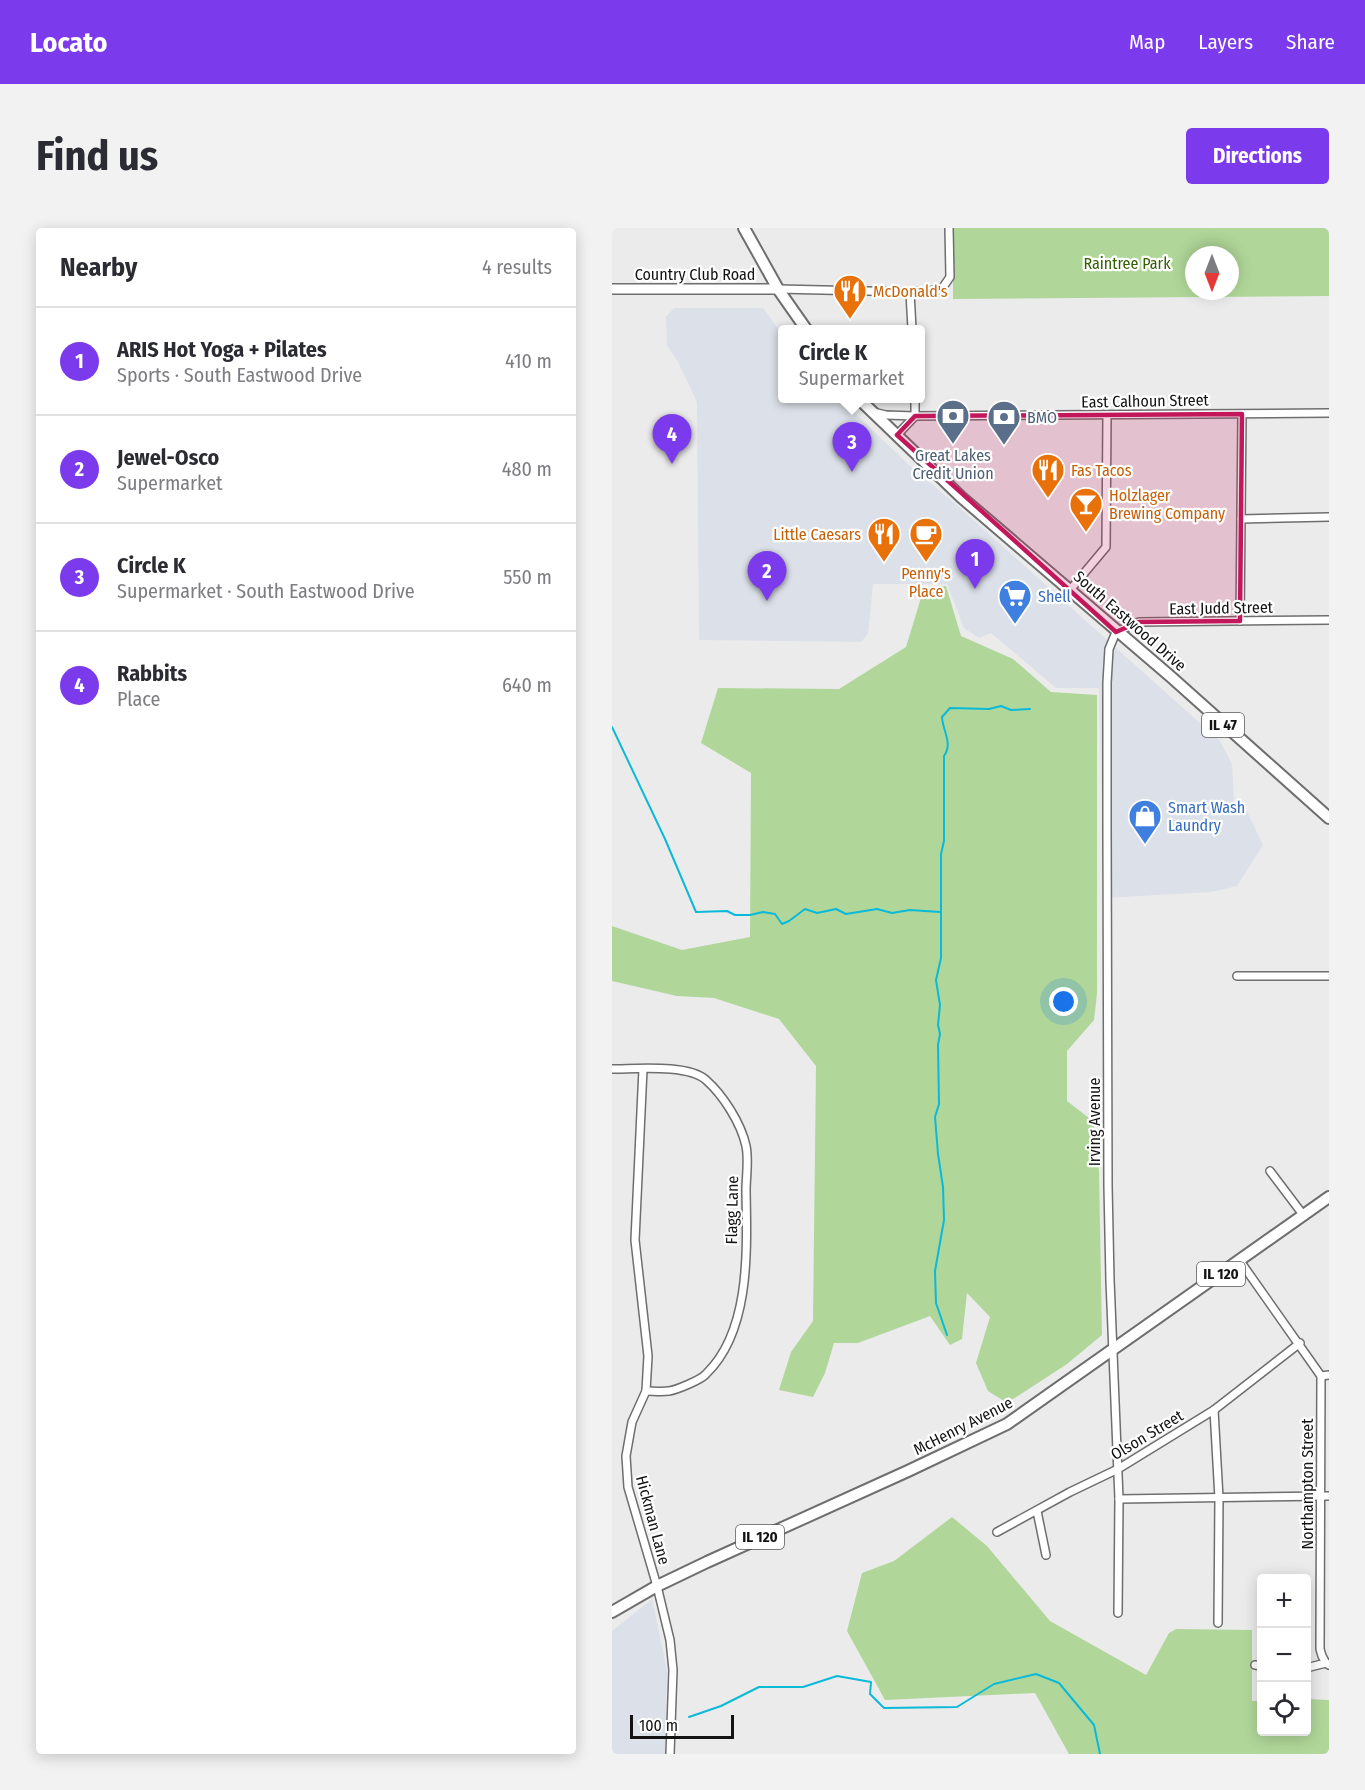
<!DOCTYPE html>
<meta charset="utf-8">
<style>
:root{--surface:#fff;--page:#f2f2f3;--text:#2b2b33;--muted:#7c7c81;--line:#e1e1e2;--accent:#7c3aed}
body{margin:0;font-family:"Fira Sans Condensed",sans-serif;background:var(--page);color:var(--text)}
.controls{position:absolute;right:18px;bottom:18px;display:grid;overflow:hidden;border-radius:6px;box-shadow:0 3px 15px #0003}
.controls button{width:54px;height:54px;display:grid;place-items:center;padding:0;border:0;border-bottom:2px solid var(--line);background:var(--surface);color:var(--text);font:30px sans-serif}
.compass{position:absolute;left:573px;top:18px;width:54px;height:54px;border-radius:50%;background:var(--surface);box-shadow:0 3px 15px #0003;rotate:180deg}
.scale{position:absolute;left:18px;bottom:15px;width:104px;box-sizing:border-box;padding-left:6px;border:3px solid #131314;border-top:0;font-size:16px;line-height:21px;white-space:nowrap;color:#131314;-webkit-text-stroke:4px #fff;paint-order:stroke}
.you{position:absolute;left:452px;top:774px;width:21px;height:21px;margin:-15px;border:4px solid #fff;border-radius:50%;background:#1a73e8;box-shadow:0 0 0 9px #1a73e833}
.badge{display:grid;place-items:center;width:39px;height:39px;border-radius:50%;background:var(--accent);color:#fff;font-size:20px;font-weight:700}
.pin{position:absolute;translate:-50% -50px;filter:drop-shadow(0 2px 3px #0008)}
.pin::after{content:'';position:absolute;top:32px;width:21px;height:18px;background:inherit;clip-path:polygon(0 0,100% 0,50% 100%)}
.popup{position:absolute;left:166px;top:97px;width:147px;height:78px;box-sizing:border-box;display:grid;place-content:center;border-radius:6px;background:var(--surface);filter:drop-shadow(0 2px 4px #0005);font-size:20px;white-space:nowrap;color:var(--muted)}
.popup b{font-size:22px;color:var(--text)}
.popup::after{content:'';position:absolute;left:50%;top:100%;margin-left:-12px;border:12px solid transparent;border-top-color:var(--surface)}
.list{margin:0;padding:0;list-style:none}
h2{display:flex;justify-content:space-between;align-items:center;height:78px;margin:0;padding:0 24px;font-size:26px}
h2 small{font-size:20px;font-weight:400;color:var(--muted)}
.list li{display:grid;grid-template-columns:39px 1fr auto;gap:18px;align-items:center;box-sizing:border-box;height:108px;padding:0 24px;border-top:2px solid var(--line)}
.list b{display:block;font-size:22px;white-space:nowrap}
.list p{margin:0;font-size:20px;white-space:nowrap;color:var(--muted)}
.list em{font-size:20px;font-style:normal;color:var(--muted)}
.icon{flex:none;width:33px;height:33px;fill:none;stroke:currentColor;stroke-width:2;stroke-linecap:round;stroke-linejoin:round}
.map{position:relative;flex:none;width:717px;height:1526px;overflow:hidden;border-radius:6px}
header{display:flex;align-items:center;gap:36px;box-sizing:border-box;height:84px;padding:0 30px;background:var(--accent);color:#fff}
header strong{font-size:28px}
nav{display:flex;gap:33px;margin-inline-start:auto;font-size:21px}
.intro{display:flex;align-items:center;justify-content:space-between;box-sizing:border-box;height:144px;padding:0 36px}
h1{margin:0;font-size:42px}
.button{padding:15px 27px;border-radius:6px;background:var(--accent);color:#fff;font-size:21px;font-weight:700}
main{display:flex;gap:36px;padding:0 36px}
aside{flex:1;background:var(--surface);border-radius:6px;box-shadow:0 3px 15px #0003}
.map>svg:first-child{display:block}
.built{fill:#dce0e8}
.green{fill:#b0d799;fill-rule:evenodd}
.lines{fill:none;stroke-linecap:round;stroke-linejoin:round}
.stream{stroke:#0bb9d9;stroke-width:2}
.street-casing{stroke:#6e6e6f;stroke-width:10}
.secondary-casing{stroke:#6e6e6f;stroke-width:12}
.primary-casing{stroke:#6e6e6f;stroke-width:14}
.street{stroke:#fff;stroke-width:7}
.secondary{stroke:#fff;stroke-width:9}
.primary{stroke:#fff;stroke-width:10}
.marked{fill:#c2185b;fill-opacity:0.2;stroke:#c2185b;stroke-width:4.5;stroke-linejoin:round}
.labels{text-anchor:middle;dominant-baseline:central;stroke-width:4.5;stroke-linejoin:round;paint-order:stroke}
.shield{fill:#fff;stroke:#5a5a5a;stroke-width:1.5}
.shield-label{font-size:15px;font-weight:bold;fill:#131314}
.park-label{font-size:16px;fill:#336204;stroke:#fff}
.street-label{font-size:16px;fill:#131314;stroke:#fff}
.food-label{font-size:16px;fill:#c56008;stroke:#fff;text-anchor:start}
.service-label{font-size:16px;fill:#4e5e75;stroke:#fff;text-anchor:start}
.shop-label{font-size:16px;fill:#366cbe;stroke:#fff;text-anchor:start}
</style>
<header>
<strong>Locato</strong>
<nav><a>Map</a><a>Layers</a><a>Share</a></nav>
</header>
<div class="intro"><h1>Find us</h1><a class="button">Directions</a></div>
<main>
<aside>
<h2>Nearby<small>4 results</small></h2>
<ul class="list">
<li><span class="badge">1</span><div><b>ARIS Hot Yoga + Pilates</b><p>Sports · South Eastwood Drive</p></div><em>410 m</em></li>
<li><span class="badge">2</span><div><b>Jewel-Osco</b><p>Supermarket</p></div><em>480 m</em></li>
<li><span class="badge">3</span><div><b>Circle K</b><p>Supermarket · South Eastwood Drive</p></div><em>550 m</em></li>
<li><span class="badge">4</span><div><b>Rabbits</b><p>Place</p></div><em>640 m</em></li>
</ul>
</aside>
<div class="map">
<svg width="717" height="1526" viewBox="0 0 717 1526">
<rect width="100%" height="100%" fill="#ebebec"/>
<!-- built -->
<g class="built">
<polygon points="62,80 151,80 171,107 171,170 228,171 296,236 349,281 608,513 620,536 622,574 630,573 651,617 625,658 599,664 492,670 487,460 444,460 379,405 367,410 352,400 335,356 261,356 256,406 249,414 87,412 85,174 66,134 55,117 54,89"/>
<polygon points="40,1371 55,1442 53,1526 0,1526 0,1403"/>
</g>
<!-- green -->
<g class="green">
<path d="M341,0H717V68L341,71ZM582,27H618V63H582Z"/>
<polygon points="334,358 349,408 401,431 439,464 485,467 485,766 482,792 455,823 455,873 481,893 487,942 490,1107 455,1136 395,1175 376,1163 364,1135 378,1089 355,1065 350,1111 338,1117 318,1088 246,1115 222,1115 213,1145 201,1169 167,1162 179,1124 201,1093 204,838 167,791 102,770 65,768 0,753 0,698 70,722 138,709 139,545 89,515 106,460 227,461 294,419 312,360"/>
<polygon points="340,1289 375,1318 438,1393 534,1447 557,1405 564,1401 640,1402 640,1473 649,1473 650,1504 694,1504 695,1471 717,1472 717,1526 457,1526 423,1465 273,1472 235,1403 250,1345 282,1333"/>
</g>
<g class="lines">
<!-- stream -->
<g class="stream">
<polyline points="0,499 53,611 84,684 115,683 123,687 138,687 151,684 163,686 170,696 177,693 193,681 205,685 224,681 234,686 265,681 280,685 298,682 328,684"/>
<path d="M335,1107L324,1075L323,1043L332,992L331,959L326,926L323,889L327,876L326,817L328,806L326,797L328,777L324,752L329,730V626L332,613V528C341,515 331,504 330,489L338,480L377,481L389,478L399,482L418,481"/>
<polyline points="77,1489 109,1478 147,1459 191,1459 225,1448 259,1454 258,1466 272,1480 345,1479 382,1456 424,1446 447,1455 482,1497 488,1526"/>
</g>
<!-- street casing -->
<g class="street-casing">
<g id="street">
<polyline points="166,61 298,64 329,62 338,49 337,0"/>
<polyline points="298,64 300,101"/>
<polyline points="303,170 303,188"/>
<polyline points="261,184 274,187 303,188 717,185"/>
<polyline points="285,207 303,188"/>
<polyline points="629,291 717,289"/>
<polyline points="458,362 494,319 495,187"/>
<polyline points="628,393 630,186"/>
<polyline points="625,748 717,748"/>
<path d="M0,841C24,841 76,836 94,852C111,867 129,895 134,918C137,932 134,949 134,963C135,1021 139,1103 94,1146C89,1152 64,1162 57,1163C49,1164 41,1163 34,1163"/>
<polyline points="31,841 23,1012 36,1128 34,1163 20,1194 14,1228 16,1259 45,1358 58,1412 61,1442 58,1526"/>
<polyline points="658,943 692,988"/>
<polyline points="628,1033 709,1148 717,1147"/>
<polyline points="709,1148 708,1421 710,1428 714,1435"/>
<polyline points="602,1182 607,1270 606,1395"/>
<polyline points="507,1271 717,1268"/>
<polyline points="425,1283 434,1327"/>
<polyline points="385,1304 458,1264 506,1241 602,1182 688,1115"/>
<polyline points="506,1385 507,1271 498,1052 496,958 495,598 495,455 497,421 504,404 527,394 717,392"/>
<polyline points="643,1437 650,1438"/>
<polyline points="694,1440 714,1435 717,1437"/>
</g>
</g>
<!-- secondary casing -->
<g class="secondary-casing">
<polyline id="secondary" points="0,61 166,61"/>
</g>
<!-- primary casing -->
<g class="primary-casing">
<g id="primary">
<polyline points="132,0 166,61 194,101"/>
<polyline points="246,170 349,269 558,448 717,590"/>
<polyline points="0,1384 45,1358 95,1334 296,1243 395,1196 717,969"/>
</g>
</g>
<!-- street -->
<use href="#street" class="street"/>
<!-- secondary -->
<use href="#secondary" class="secondary"/>
<!-- primary -->
<use href="#primary" class="primary"/>
</g>
<!-- marked area -->
<path class="marked" d="M630,186L628,393L527,394L504,404L285,207L303,188Z"/>
<!-- icons -->
<defs>
<g id="restaurant-pin" transform="scale(1.725)"><path d="M0 17L-7.5 6A9.5 9.5 0 1 1 7.5 6Z" fill="#e8710a" stroke="#fff"/><path d="M-5-6h1v4h1v-4h1v4h1v-4h1v5L-1.5 .5V6h-2V.5L-5-1ZM5-6V6H3V1.5H1.5Q1.5-4 5-6Z" fill="#fff"/></g>
<g id="bank-pin" transform="scale(1.725)"><path d="M0 17L-7.5 6A9.5 9.5 0 1 1 7.5 6Z" fill="#5c6f8a" stroke="#fff"/><path d="M-6-4H6V4H-6ZM0-2.3a2.3 2.3 0 1 0 0 4.6a2.3 2.3 0 1 0 0-4.6Z" fill="#fff"/></g>
<g id="bar-pin" transform="scale(1.725)"><path d="M0 17L-7.5 6A9.5 9.5 0 1 1 7.5 6Z" fill="#e8710a" stroke="#fff"/><path d="M-6-5H6L.8 .8V4.5H3.5V6h-7V4.5H-.8V.8Z" fill="#fff"/></g>
<g id="cafe-pin" transform="scale(1.725)"><path d="M0 17L-7.5 6A9.5 9.5 0 1 1 7.5 6Z" fill="#e8710a" stroke="#fff"/><path d="M-5.5-4.5H6V0H3Q3 3.5 0 3.5H-2.5Q-5.5 3.5-5.5 0ZM3-3.2v2h1.7v-2ZM-6 4.5H4V6H-6Z" fill="#fff"/></g>
<g id="supermarket-pin" transform="scale(1.725)"><path d="M0 17L-7.5 6A9.5 9.5 0 1 1 7.5 6Z" fill="#3f7fe0" stroke="#fff"/><path d="M-6-5.5h2.5l.6 2H6L4.5 2H-2.5L-4.4-4H-6ZM-1.5 3.2a1.3 1.3 0 1 0 .1 0ZM3 3.2a1.3 1.3 0 1 0 .1 0Z" fill="#fff"/></g>
<g id="shop-pin" transform="scale(1.725)"><path d="M0 17L-7.5 6A9.5 9.5 0 1 1 7.5 6Z" fill="#3f7fe0" stroke="#fff"/><path d="M-5-2.5h2.3a2.7 3.5 0 0 1 5.4 0H5L5.5 6h-11ZM-1.5-2.5h3a1.5 2.3 0 0 0-3 0Z" fill="#fff"/></g>
</defs>
<g fill-rule="evenodd">
<use href="#restaurant-pin" x="238" y="63"/>
<use href="#bank-pin" x="341" y="188"/>
<use href="#bank-pin" x="392" y="189"/>
<use href="#restaurant-pin" x="436" y="242"/>
<use href="#bar-pin" x="474" y="276"/>
<use href="#restaurant-pin" x="272" y="306"/>
<use href="#cafe-pin" x="314" y="306"/>
<use href="#supermarket-pin" x="403" y="368"/>
<use href="#shop-pin" x="533" y="588"/>
</g>
<g class="labels">
<!-- shield labels -->
<g class="shield">
<rect x="590" y="485" width="42" height="24" rx="4.5"/>
<rect x="585" y="1034" width="48" height="24" rx="4.5"/>
<rect x="124" y="1297" width="48" height="24" rx="4.5"/>
</g>
<g class="shield-label">
<text x="611" y="497">IL 47</text>
<text x="609" y="1046">IL 120</text>
<text x="148" y="1309">IL 120</text>
</g>
<!-- park labels -->
<g class="park-label">
<text x="515" y="35">Raintree Park</text>
</g>
<!-- street labels -->
<g class="street-label">
<text x="83" y="46">Country Club Road</text>
<text transform="translate(533 173) rotate(-1)">East Calhoun Street</text>
<text transform="translate(609 380) rotate(-1)">East Judd Street</text>
<text transform="translate(518 393) rotate(41)">South Eastwood Drive</text>
<text transform="translate(482 894) rotate(-90)">Irving Avenue</text>
<text transform="translate(120 982) rotate(-89)">Flagg Lane</text>
<text transform="translate(351 1198) rotate(-27)">McHenry Avenue</text>
<text transform="translate(535 1207) rotate(-31)">Olson Street</text>
<text transform="translate(695 1256) rotate(-90)">Northampton Street</text>
<text transform="translate(41 1292) rotate(75)">Hickman Lane</text>
</g>
<!-- food labels -->
<g class="food-label">
<text x="261" y="63">McDonald's</text>
<text x="459" y="242">Fas Tacos</text>
<text x="497" y="267">Holzlager<tspan x="497" dy="18">Brewing Company</tspan></text>
<text x="249" y="306" text-anchor="end">Little Caesars</text>
<text x="314" y="345" text-anchor="middle">Penny's<tspan x="314" dy="18">Place</tspan></text>
</g>
<!-- service labels -->
<g class="service-label">
<text x="415" y="189">BMO</text>
<text x="341" y="227" text-anchor="middle">Great Lakes<tspan x="341" dy="18">Credit Union</tspan></text>
</g>
<!-- shop labels -->
<g class="shop-label">
<text x="426" y="368">Shell</text>
<text x="556" y="579">Smart Wash<tspan x="556" dy="18">Laundry</tspan></text>
</g>
</g>
</svg>
<div class="controls">
<button>+</button>
<button>−</button>
<button><svg class="icon" aria-label="locate" viewBox="0 0 24 24"><circle cx="12" cy="12" r="6"/><path d="M12 2v4M12 18v4M2 12h4M18 12h4"/></svg></button>
</div>
<svg class="compass" viewBox="-18 -18 36 36"><path d="M0-13l5 13h-10z" fill="#e53935"/><path d="M0 13l5-13h-10z" fill="#7c7c81"/></svg>
<div class="scale">100 m</div>
<div class="you"></div>
<div class="pin badge" style="left:363px;top:361px">1</div>
<div class="pin badge" style="left:155px;top:373px">2</div>
<div class="pin badge" style="left:240px;top:244px">3</div>
<div class="popup"><b>Circle K</b>Supermarket</div>
<div class="pin badge" style="left:60px;top:236px">4</div>
</div>
</main>
